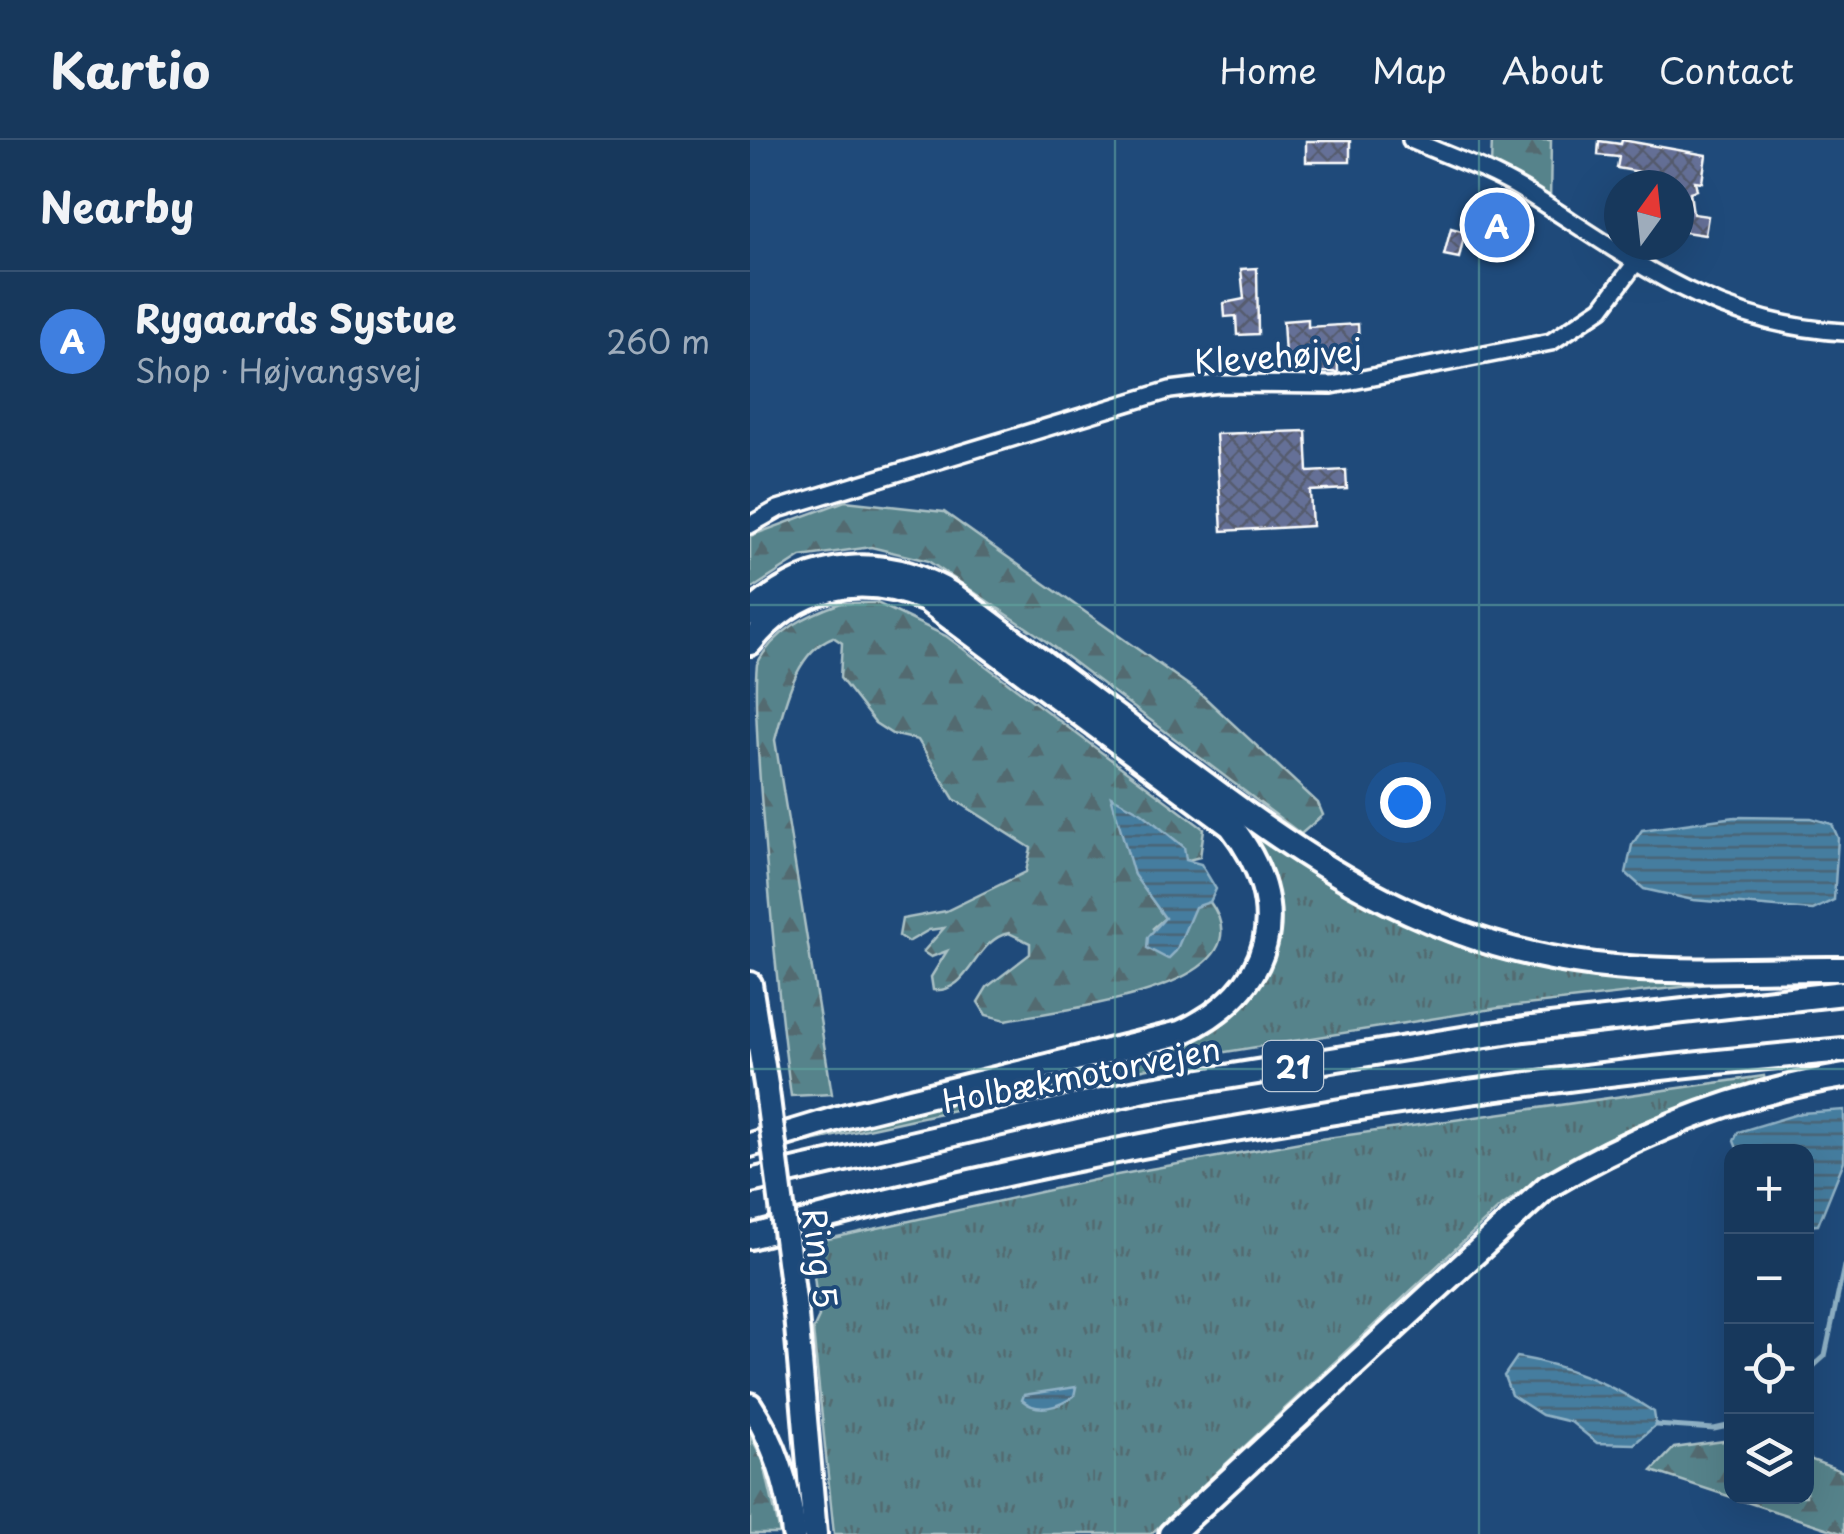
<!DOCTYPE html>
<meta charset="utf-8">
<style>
:root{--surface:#17385c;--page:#203f62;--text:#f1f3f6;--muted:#9eacbb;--line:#365272;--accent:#e797bd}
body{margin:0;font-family:"Playpen Sans",sans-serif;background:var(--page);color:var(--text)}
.controls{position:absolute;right:30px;bottom:30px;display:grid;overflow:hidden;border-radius:20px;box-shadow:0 10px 40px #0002}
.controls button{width:90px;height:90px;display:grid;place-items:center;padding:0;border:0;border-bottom:2px solid var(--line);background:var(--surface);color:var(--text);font:50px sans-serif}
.compass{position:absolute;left:854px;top:30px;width:90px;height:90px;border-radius:50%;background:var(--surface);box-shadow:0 10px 40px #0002;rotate:15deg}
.you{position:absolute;left:655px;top:662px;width:35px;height:35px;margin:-25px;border:8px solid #fff;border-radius:50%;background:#1a73e8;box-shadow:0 0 0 15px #1a73e833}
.badge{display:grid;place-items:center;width:65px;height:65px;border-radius:50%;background:var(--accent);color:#fff;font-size:32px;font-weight:700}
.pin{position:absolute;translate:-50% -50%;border:5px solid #fff;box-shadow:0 2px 10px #0006}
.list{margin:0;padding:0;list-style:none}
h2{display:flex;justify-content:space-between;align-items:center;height:130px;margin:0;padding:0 40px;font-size:42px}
h2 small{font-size:32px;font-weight:400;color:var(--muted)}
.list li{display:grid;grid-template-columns:65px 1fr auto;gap:30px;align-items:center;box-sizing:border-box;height:140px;padding:0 40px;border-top:2px solid var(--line)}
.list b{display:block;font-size:38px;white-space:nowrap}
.list p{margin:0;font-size:32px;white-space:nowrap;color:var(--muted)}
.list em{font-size:32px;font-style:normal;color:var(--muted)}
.icon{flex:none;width:55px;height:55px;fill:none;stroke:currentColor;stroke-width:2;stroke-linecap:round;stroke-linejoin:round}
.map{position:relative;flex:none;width:1094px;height:1394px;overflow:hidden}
header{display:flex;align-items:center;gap:60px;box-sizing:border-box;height:140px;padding:0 50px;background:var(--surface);border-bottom:2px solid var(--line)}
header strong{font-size:48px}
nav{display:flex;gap:55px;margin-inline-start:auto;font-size:35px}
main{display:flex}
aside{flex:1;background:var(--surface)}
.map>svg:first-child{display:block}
.grass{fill:url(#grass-tufts);stroke:#abc1c5;stroke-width:2.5}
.forest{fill:url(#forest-firs);stroke:#abc1c5;stroke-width:2.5}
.water{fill:url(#water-rules);stroke:#8fb1c5;stroke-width:2.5}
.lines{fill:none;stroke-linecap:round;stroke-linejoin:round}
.stream{stroke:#8fb1c5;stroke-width:5}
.building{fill:url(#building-cross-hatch);stroke:#fff;stroke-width:2.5}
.minor-casing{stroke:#fff;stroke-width:22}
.highway-casing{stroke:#fff;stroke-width:30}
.minor{stroke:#1f4a7a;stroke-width:15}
.highway{stroke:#1f4a7a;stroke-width:22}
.highway-bridge-casing{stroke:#fff;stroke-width:30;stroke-linecap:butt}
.highway-bridge{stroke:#1f4a7a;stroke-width:22}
.grid{fill:none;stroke:#63a6a1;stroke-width:2.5;stroke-opacity:0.55}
.labels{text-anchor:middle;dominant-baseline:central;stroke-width:8;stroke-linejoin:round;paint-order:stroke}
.shield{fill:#1f4a7a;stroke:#bcc9d7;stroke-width:2.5}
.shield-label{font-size:30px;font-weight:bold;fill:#fff}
.street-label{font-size:32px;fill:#fff;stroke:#1f4a7a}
</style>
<header>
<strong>Kartio</strong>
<nav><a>Home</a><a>Map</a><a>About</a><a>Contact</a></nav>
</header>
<main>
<aside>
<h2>Nearby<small></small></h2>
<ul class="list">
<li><span class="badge" style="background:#3f7fe0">A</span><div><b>Rygaards Systue</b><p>Shop · Højvangsvej</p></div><em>260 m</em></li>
</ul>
</aside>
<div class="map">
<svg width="1094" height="1394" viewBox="0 0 1094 1394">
<defs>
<pattern id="grass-tufts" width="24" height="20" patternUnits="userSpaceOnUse" patternTransform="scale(2.5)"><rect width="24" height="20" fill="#57838b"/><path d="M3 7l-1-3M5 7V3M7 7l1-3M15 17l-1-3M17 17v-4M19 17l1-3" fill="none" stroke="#526a6f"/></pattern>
<pattern id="forest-firs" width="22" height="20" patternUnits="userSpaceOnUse" patternTransform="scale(2.5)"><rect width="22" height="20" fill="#57838b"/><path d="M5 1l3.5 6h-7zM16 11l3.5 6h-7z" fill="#526a6f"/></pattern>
<pattern id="water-rules" width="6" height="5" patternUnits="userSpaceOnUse" patternTransform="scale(2.5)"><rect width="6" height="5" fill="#457d9f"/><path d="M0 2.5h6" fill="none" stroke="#486476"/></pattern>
<pattern id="building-cross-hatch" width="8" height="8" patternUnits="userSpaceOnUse" patternTransform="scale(2.5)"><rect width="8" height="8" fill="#656f97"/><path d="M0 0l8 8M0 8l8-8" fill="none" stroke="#575c6e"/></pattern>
</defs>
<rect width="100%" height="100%" fill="#1f4a7a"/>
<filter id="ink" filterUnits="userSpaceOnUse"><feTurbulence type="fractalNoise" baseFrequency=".01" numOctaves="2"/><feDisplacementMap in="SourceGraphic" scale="20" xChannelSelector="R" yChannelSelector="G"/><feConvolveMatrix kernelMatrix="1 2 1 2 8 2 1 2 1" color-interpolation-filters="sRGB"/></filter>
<g filter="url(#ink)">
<!-- grass -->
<g class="grass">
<path d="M486,677L691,796L984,841L749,868L463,914L43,1005L42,1000L400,911C419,904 441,900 459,891C546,845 547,743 486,677Z"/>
<path d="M1014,936L1015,942C911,968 833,1003 748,1069L401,1394H84L63,1190L69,1177L60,1103L367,1035L556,1001Z"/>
</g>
<!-- forest -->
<g class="forest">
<polygon points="742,0 801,0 800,63 741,26"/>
<polygon points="95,361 194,372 451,554 568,663 573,675 551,694 289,496 178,421 121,407 51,417 0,450 0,396"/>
<path d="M91,463H127L196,496L454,689L450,717L384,734L415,778L402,789L449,763L460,762C523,849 306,870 256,880L236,875L228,862L237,847L280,814V803L259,793C224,800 220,854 183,850L181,837L197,811L181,817L173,812L194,788L179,790L158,802L149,796L152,779L196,771L276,732L281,708L204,659L168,600L142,594L125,583L90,538L92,503L83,497C45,512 35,564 25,600L82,954L41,956C30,876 0,583 7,524C25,490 57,475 91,463Z"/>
<polygon points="0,1295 13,1320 30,1394 0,1394"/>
<polygon points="981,1300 982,1356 1056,1356 1057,1318 1094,1332 1094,1394 902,1331 924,1308"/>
</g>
<!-- water -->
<g class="water">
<polygon points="361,656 392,673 434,707 436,720 451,724 466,749 460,762 445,767 426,811 418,819 397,808 398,797 415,778 384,735"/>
<polygon points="985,677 1061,678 1082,684 1088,698 1084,760 1063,770 943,760 894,749 876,733 882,705 892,690"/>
<polygon points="1094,970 1094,1021 1068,1085 1057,1086 1056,1012 988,1011 984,1001 988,992 1051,973"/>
<path d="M767,1217C816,1225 863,1245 904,1272L906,1285L884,1304L847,1303L821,1282L792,1275L761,1255L754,1236Z"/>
<path d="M326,1247L324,1256C309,1267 288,1274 272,1260L274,1255Z"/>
</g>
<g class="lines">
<!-- stream -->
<g class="stream">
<polyline points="1056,1233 1075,1216 1094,1126"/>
<polyline points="906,1285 964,1289 982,1285"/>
</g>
</g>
<!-- building -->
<g class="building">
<polygon points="872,0 956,15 952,42 945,41 947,50 940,52 943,74 958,76 955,95 935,92 936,83 929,85 929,45 924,38 867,28 869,17 848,15 849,1 871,4"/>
<rect x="556" y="1" width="44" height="21"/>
<polygon points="730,70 774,82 768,104 723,95"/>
<polygon points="701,88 715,92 709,118 694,115"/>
<polygon points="507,128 508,194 487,195 486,176 475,177 474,163 494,159 491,129"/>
<polygon points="558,179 558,187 608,184 609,207 587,208 588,232 536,233 533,181"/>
<polygon points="556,291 558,332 596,330 597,349 560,351 562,386 472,391 466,294"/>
</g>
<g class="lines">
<!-- minor casing -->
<g class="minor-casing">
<g id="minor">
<path d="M661,0C699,16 739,30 774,51C880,117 961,185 1094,192"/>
<polyline points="0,385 28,369 420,250 468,244 582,245 801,202 852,168 884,125"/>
</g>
</g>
<!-- highway casing -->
<g class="highway-casing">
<g id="highway">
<path d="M0,474C60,418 136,413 205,456C275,509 346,562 417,615C552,717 671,804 845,825C928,835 1011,828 1094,829"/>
<path d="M0,503C46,446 109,431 176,460L481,686C545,767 524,850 430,893L92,977L0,1005"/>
<polyline points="0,844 17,951"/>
<polyline points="0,1041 395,950 774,889 1094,853"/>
<path d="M0,1097C356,999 727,942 1094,910"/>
<polyline points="46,1175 65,1394"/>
<path d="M0,1265C26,1304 39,1347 44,1394"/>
<path d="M421,1394L797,1047C890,992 987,953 1094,936"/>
</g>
</g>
<!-- minor -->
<use href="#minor" class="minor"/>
<!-- highway -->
<use href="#highway" class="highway"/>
<!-- highway-bridge casing -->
<g class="highway-bridge-casing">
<polyline id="highway-bridge" points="17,951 46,1175"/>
</g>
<!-- highway-bridge -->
<use href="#highway-bridge" class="highway-bridge"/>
</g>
</g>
<!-- grid -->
<path class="grid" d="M365,0V1394M729,0V1394M0,465H1094M0,929H1094"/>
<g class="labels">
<!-- shield labels -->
<rect class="shield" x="513" y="901" width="60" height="50" rx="8"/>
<g class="shield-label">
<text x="543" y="926">21</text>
</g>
<!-- street labels -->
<g class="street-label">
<text transform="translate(528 215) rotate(-4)">Klevehøjvej</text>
<text transform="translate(331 934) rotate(-11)">Holbækmotorvejen</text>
<text transform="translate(71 1118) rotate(83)">Ring 5</text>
</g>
</g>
</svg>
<div class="controls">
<button>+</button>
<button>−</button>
<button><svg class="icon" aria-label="locate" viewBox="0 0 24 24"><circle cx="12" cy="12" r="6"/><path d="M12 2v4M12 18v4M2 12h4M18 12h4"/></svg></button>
<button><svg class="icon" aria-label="layers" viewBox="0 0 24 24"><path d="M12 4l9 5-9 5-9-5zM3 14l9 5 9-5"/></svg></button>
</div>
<svg class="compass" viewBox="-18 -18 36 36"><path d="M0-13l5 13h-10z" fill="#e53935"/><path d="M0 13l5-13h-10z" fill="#9eacbb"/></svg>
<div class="you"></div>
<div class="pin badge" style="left:747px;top:85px;background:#3f7fe0">A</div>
</div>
</main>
